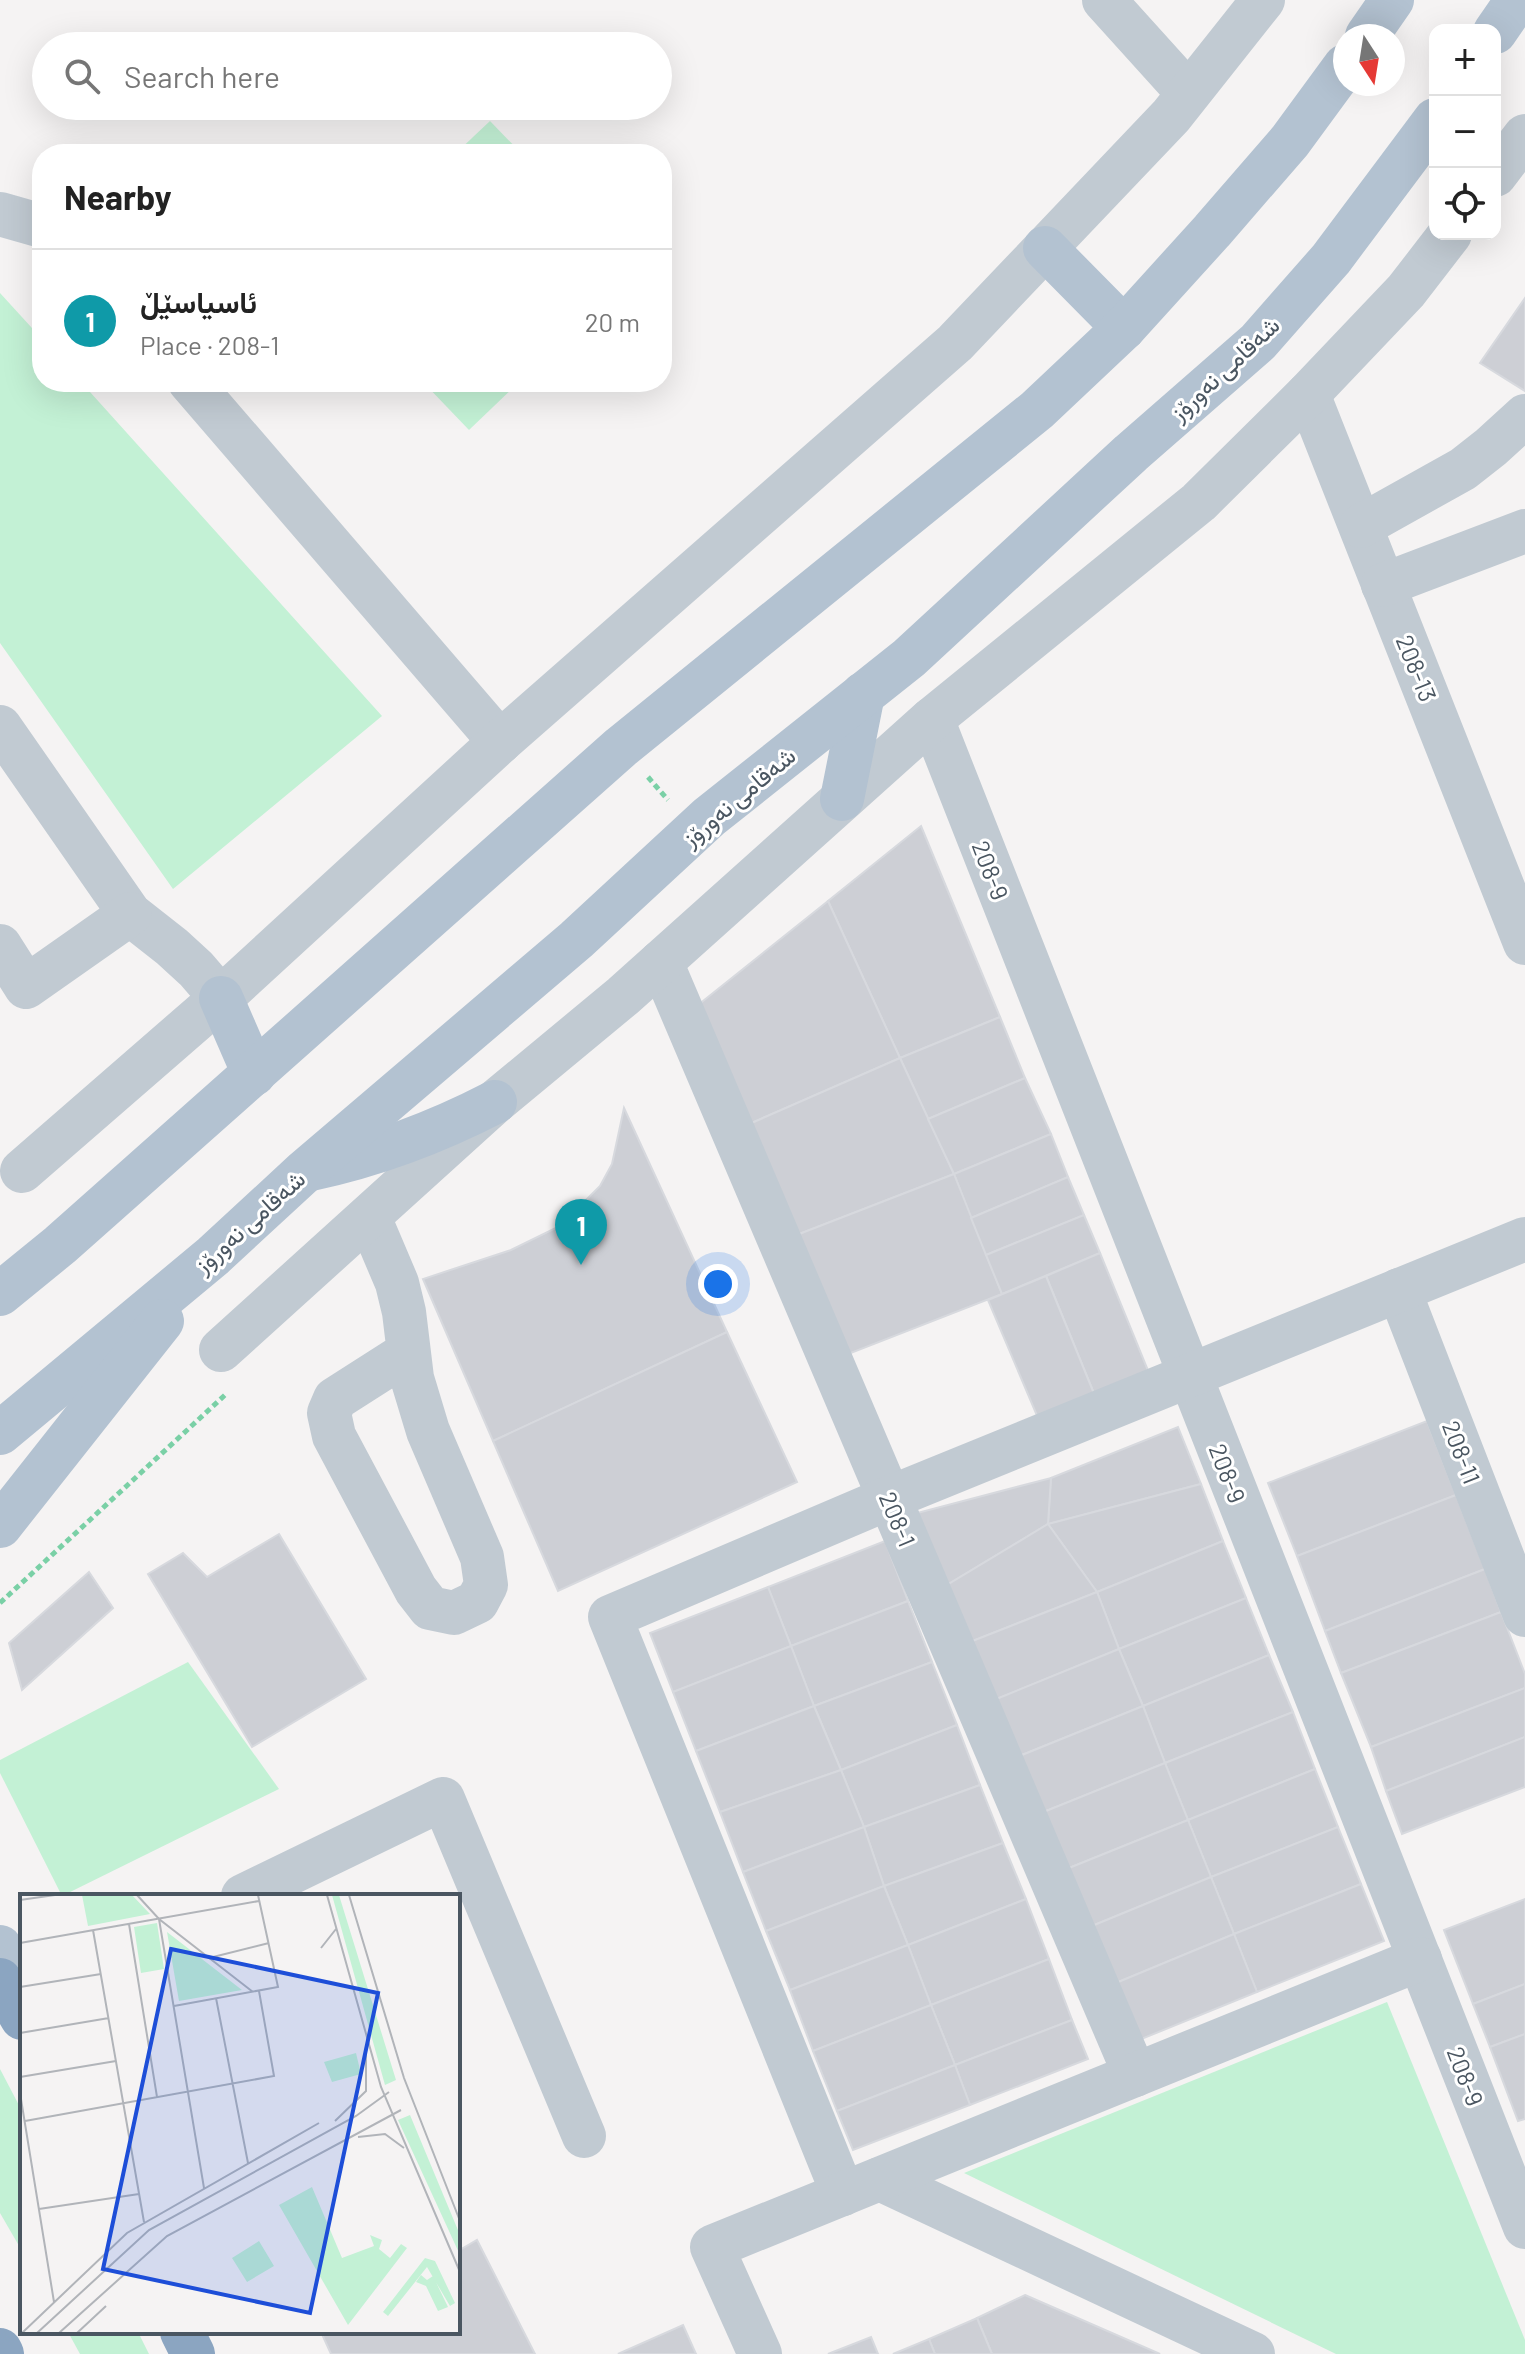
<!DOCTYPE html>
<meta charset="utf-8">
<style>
:root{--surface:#fff;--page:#f6f6f6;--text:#222;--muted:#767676;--line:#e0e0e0;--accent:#ea580c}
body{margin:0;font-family:Barlow,Vazirmatn,sans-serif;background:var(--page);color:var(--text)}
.controls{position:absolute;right:24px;top:24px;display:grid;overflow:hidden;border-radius:16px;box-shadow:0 8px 32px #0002}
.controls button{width:72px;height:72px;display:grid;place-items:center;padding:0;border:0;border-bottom:2px solid var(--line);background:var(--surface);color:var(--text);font:40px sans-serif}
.compass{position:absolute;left:1333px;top:24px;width:72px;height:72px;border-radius:50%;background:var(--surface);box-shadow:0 8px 32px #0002;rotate:168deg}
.you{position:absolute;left:718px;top:1284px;width:28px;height:28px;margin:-20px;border:6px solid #fff;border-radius:50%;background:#1a73e8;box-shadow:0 0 0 12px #1a73e833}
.badge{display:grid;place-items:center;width:52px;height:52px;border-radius:50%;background:var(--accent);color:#fff;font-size:26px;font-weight:700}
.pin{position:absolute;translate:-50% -66px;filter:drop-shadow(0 2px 4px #0008)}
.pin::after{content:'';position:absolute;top:42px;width:28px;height:24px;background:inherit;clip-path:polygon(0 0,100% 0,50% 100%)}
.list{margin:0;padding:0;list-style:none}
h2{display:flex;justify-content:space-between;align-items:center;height:104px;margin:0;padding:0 32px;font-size:34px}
h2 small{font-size:26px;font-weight:400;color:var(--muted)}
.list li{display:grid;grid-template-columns:52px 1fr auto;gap:24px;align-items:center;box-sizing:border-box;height:144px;padding:0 32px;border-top:2px solid var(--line)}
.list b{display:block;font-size:30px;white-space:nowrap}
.list p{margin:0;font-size:26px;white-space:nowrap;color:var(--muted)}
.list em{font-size:26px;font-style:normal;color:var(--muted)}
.icon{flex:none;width:44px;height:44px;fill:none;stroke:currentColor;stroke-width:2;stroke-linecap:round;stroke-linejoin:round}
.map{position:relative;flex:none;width:1525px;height:2354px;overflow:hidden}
.search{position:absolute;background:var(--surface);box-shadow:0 8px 32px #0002;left:32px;top:32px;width:640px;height:88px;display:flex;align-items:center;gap:20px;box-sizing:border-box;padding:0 28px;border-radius:44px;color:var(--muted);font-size:30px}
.panel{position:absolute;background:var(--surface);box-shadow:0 8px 32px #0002;left:32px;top:144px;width:640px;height:248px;border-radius:32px}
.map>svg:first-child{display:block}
.green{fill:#c3f1d5}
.building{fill:#cdcfd5;stroke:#d7d9de;stroke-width:2}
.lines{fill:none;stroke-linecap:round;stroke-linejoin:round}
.path{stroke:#7ad0a6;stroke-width:5;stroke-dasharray:6 4;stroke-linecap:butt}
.minor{stroke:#c1cad2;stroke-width:44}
.major{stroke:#b3c2d1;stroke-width:44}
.highway{stroke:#8ba5c1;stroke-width:44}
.labels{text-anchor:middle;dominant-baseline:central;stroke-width:6;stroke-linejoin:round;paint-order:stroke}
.street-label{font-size:24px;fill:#4a5661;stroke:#fff}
.inset-road{fill:none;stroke:#b1b4b9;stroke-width:2}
.view{fill:#1d4ed8;fill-opacity:0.15;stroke:#1d4ed8;stroke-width:4}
.inset-edge{fill:none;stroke:#4a5661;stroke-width:4}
</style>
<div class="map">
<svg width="1525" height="2354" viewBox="0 0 1525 2354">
<rect width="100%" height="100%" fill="#f5f3f3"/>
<!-- green -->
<g class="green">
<polygon points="490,121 522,154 455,154"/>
<polygon points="0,293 42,339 42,382 81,382 382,716 173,889 0,643"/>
<polygon points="423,382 519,382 469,430"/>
<polygon points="188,1662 279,1789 62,1896 0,1773 0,1760"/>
<polygon points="1387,2002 1525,2340 1525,2354 1336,2354 964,2173"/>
<polygon points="0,2069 22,2111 22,2251 0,2213"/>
<polygon points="68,2332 138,2332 149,2354 80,2354"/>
</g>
<!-- building -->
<g class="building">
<polygon points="1525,298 1525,391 1480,363"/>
<polygon points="921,826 1000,1017 900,1058 828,901"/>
<polygon points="828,901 900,1058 747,1125 693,1009"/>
<polygon points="1000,1017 1025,1078 928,1119 900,1058"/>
<polygon points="900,1058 954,1174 794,1236 747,1125"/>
<polygon points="1025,1078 1051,1134 954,1174 928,1119"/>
<polygon points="624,1108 727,1332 493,1441 423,1279 511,1250 560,1226 600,1186 612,1164"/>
<polygon points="1051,1134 1068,1177 971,1218 954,1174"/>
<polygon points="954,1174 1002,1294 838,1358 794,1236"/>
<polygon points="1068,1177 1084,1215 986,1255 971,1218"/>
<polygon points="1084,1215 1100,1253 1002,1294 986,1255"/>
<polygon points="1100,1253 1149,1373 1095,1396 1046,1276"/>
<polygon points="1046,1276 1095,1396 1038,1418 988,1300"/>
<polygon points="727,1332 797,1482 558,1591 493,1441"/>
<polygon points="1427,1421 1456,1495 1297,1556 1268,1483"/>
<polygon points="1178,1427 1201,1484 1048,1524 1051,1478"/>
<polygon points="1051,1478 1048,1524 947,1585 898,1518"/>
<polygon points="1201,1484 1223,1541 1097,1592 1048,1524"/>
<polygon points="1456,1495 1485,1569 1325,1631 1297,1556"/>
<polygon points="1048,1524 1097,1592 970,1642 947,1585"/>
<polygon points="279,1534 366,1679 252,1747 148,1574 183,1553 207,1577"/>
<polygon points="885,1541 908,1601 791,1646 768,1587"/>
<polygon points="1223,1541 1246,1598 1119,1649 1097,1592"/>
<polygon points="1485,1569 1501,1612 1341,1673 1325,1631"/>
<polygon points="89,1572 113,1608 22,1690 9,1643"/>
<polygon points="768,1587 791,1646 673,1692 650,1633"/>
<polygon points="1097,1592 1119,1649 994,1700 970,1642"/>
<polygon points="1246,1598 1269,1655 1143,1706 1119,1649"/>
<polygon points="908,1601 932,1662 814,1706 791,1646"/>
<polygon points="1501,1612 1525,1674 1525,1688 1371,1747 1341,1673"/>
<polygon points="791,1646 814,1706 696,1751 673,1692"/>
<polygon points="1119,1649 1143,1706 1017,1757 994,1700"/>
<polygon points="1269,1655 1293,1712 1165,1763 1143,1706"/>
<polygon points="932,1662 957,1725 841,1770 814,1706"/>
<polygon points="1525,1688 1525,1737 1386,1791 1371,1747"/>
<polygon points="814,1706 841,1770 720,1812 696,1751"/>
<polygon points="1143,1706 1165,1763 1041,1813 1017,1757"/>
<polygon points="1293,1712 1315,1769 1188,1820 1165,1763"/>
<polygon points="957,1725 980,1785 864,1827 841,1770"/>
<polygon points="1525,1737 1525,1787 1402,1834 1386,1791"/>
<polygon points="1165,1763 1188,1820 1064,1870 1041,1813"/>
<polygon points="1315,1769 1338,1827 1211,1877 1188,1820"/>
<polygon points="841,1770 864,1827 743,1872 720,1812"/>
<polygon points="980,1785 1003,1843 884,1886 864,1827"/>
<polygon points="1188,1820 1211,1877 1087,1928 1064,1870"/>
<polygon points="864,1827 884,1886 766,1931 743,1872"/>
<polygon points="1338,1827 1361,1884 1234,1934 1211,1877"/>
<polygon points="1003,1843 1026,1899 908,1945 884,1886"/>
<polygon points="1211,1877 1234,1934 1111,1985 1087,1928"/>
<polygon points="1361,1884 1384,1941 1257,1992 1234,1934"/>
<polygon points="884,1886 908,1945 790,1990 766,1931"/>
<polygon points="1026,1899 1049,1959 931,2005 908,1945"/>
<polygon points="1525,1899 1525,1984 1473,2004 1444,1930"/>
<polygon points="1234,1934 1257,1992 1134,2042 1111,1985"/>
<polygon points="908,1945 931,2005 813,2051 790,1990"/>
<polygon points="1049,1959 1072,2020 955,2065 931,2005"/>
<polygon points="1525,1984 1525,2034 1490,2047 1473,2004"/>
<polygon points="931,2005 955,2065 837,2111 813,2051"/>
<polygon points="1072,2020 1088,2059 970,2105 955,2065"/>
<polygon points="1525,2034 1525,2119 1518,2121 1490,2047"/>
<polygon points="955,2065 970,2105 853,2150 837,2111"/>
<polygon points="477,2240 535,2354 331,2354 321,2332 458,2332 458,2251"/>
<polygon points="1025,2295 1160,2354 992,2354 977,2318"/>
<polygon points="977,2318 992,2354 935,2354 929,2339"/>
<polygon points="683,2325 696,2354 618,2354"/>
<polygon points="871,2337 878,2354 828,2354"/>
<polygon points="929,2339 935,2354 893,2354"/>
</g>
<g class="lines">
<!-- path -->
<g class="path">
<polyline points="648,777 668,800"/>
<polyline points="0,1603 225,1395"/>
</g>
<!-- minor -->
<g class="minor">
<polyline points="1104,0 1188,93"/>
<polyline points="1495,175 1525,136"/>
<polyline points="0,214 42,226"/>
<polyline points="190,382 500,742"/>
<polyline points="1308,394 1525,943"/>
<polyline points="1361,526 1463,469 1491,447 1525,416"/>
<polyline points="1383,585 1525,531"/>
<polyline points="932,719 1525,2227"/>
<polyline points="0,727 130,914 172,947 196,969 221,998"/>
<polyline points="0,946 26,987 130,914"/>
<polyline points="661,962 1135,2075"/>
<polyline points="22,1171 221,998 500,742 955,343 1171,116 1263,0"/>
<polyline points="369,1217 397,1283 404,1312 412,1378 428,1431 482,1557 486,1585 477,1602 454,1613 430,1608 416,1590 334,1436 329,1413 335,1399 407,1353"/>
<polyline points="1399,1290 1525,1615"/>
<polyline points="221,1350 495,1102 623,996 932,719 1199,502 1308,394 1406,291 1450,234"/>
<polyline points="243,1896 443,1799 584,2136"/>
<polyline points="880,2179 1253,2354"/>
<polyline points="843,2194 610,1617 889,1498 1525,1239"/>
<polyline points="760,2354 712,2247 1420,1959"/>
</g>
<!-- major -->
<g class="major">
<polyline points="1495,32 1517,0"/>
<polyline points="1367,36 1392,0"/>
<polyline points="1045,248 1124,328"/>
<polyline points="842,799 863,694"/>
<polyline points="221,998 254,1074"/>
<path d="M311,1169C377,1155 435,1133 495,1102"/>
<polyline points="0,1294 60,1245 621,747 1037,410 1124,328 1212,231 1290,141 1345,66"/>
<polyline points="0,1433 213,1256 305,1171 576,940 709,817 909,658 1131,453 1258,342 1331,259 1435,120"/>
<polyline points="0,1526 162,1321"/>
<polyline points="0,1947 15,2005"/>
</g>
<!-- highway -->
<g class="highway">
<polyline points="0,1980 22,2018"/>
<polyline points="182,2332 193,2354"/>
<polyline points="0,2350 2,2354"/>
</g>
</g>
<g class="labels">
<!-- street labels -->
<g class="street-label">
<text transform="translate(1224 368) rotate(-43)">شەقامی نەورۆز</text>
<text transform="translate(1417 668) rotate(68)">208-13</text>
<text transform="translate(738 796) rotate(-40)">شەقامی نەورۆز</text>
<text transform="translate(991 870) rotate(69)">208-9</text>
<text transform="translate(249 1221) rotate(-42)">شەقامی نەورۆز</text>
<text transform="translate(1462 1452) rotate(69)">208-11</text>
<text transform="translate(1228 1473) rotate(69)">208-9</text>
<text transform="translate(898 1519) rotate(67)">208-1</text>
<text transform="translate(1466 2076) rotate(69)">208-9</text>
</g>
</g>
<!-- overview -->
<g transform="translate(20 1894)">
<rect width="440" height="440" fill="#f5f3f3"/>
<path d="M62,1H112L130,20L68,32ZM312,1H319L376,186L365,191ZM137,29L144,75L121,79L114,33ZM147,38L222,96L159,107ZM336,159L341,180L312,188L304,168ZM390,221L440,341V361L378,226ZM292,293L322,364L354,352L350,341L362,346L359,355L370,364L381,350L387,354L328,431L259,311ZM239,347L254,372L227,388L212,364ZM405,364L415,367L435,409L430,412L407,373L368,422L363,418ZM401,381L407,386L413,382L428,413L418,417L406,392L396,388Z" fill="#c3f1d5"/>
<path class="inset-road" d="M117,1L139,25L233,98M307,1L361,193L440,378M329,1L384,184L440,327M0,6L35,1M139,25L184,294M109,30L137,203M73,36L124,328M0,49L239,7M301,54L316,35M189,64L249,49M0,93L81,80M196,104L228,269M154,112L258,93L238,1M0,139L89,124M0,183L96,167M0,199L34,408M5,227L254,182L239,97M315,227L346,197V151M338,243L365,240L384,254M19,315L119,300M2,439L107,339L299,229M17,439L129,336L336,222L369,198M39,439L147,342L381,216M57,439L86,412"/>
<path class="view" d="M151,55L358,99L290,419L83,375Z"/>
<rect width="440" height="440" class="inset-edge"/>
</g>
</svg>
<div class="controls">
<button>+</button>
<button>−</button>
<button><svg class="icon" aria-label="locate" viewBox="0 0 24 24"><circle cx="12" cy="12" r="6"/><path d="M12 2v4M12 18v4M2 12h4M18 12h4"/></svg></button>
</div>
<svg class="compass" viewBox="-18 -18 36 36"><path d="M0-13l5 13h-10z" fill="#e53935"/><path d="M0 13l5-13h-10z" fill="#767676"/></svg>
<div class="you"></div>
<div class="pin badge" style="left:581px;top:1265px;background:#0f9aa8">1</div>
<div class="search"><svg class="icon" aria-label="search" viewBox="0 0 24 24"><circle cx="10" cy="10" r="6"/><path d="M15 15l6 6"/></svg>Search here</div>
<section class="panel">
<h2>Nearby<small></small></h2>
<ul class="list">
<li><span class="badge" style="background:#0f9aa8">1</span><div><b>ئاسیاسێڵ</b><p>Place · 208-1</p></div><em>20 m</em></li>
</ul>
</section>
</div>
